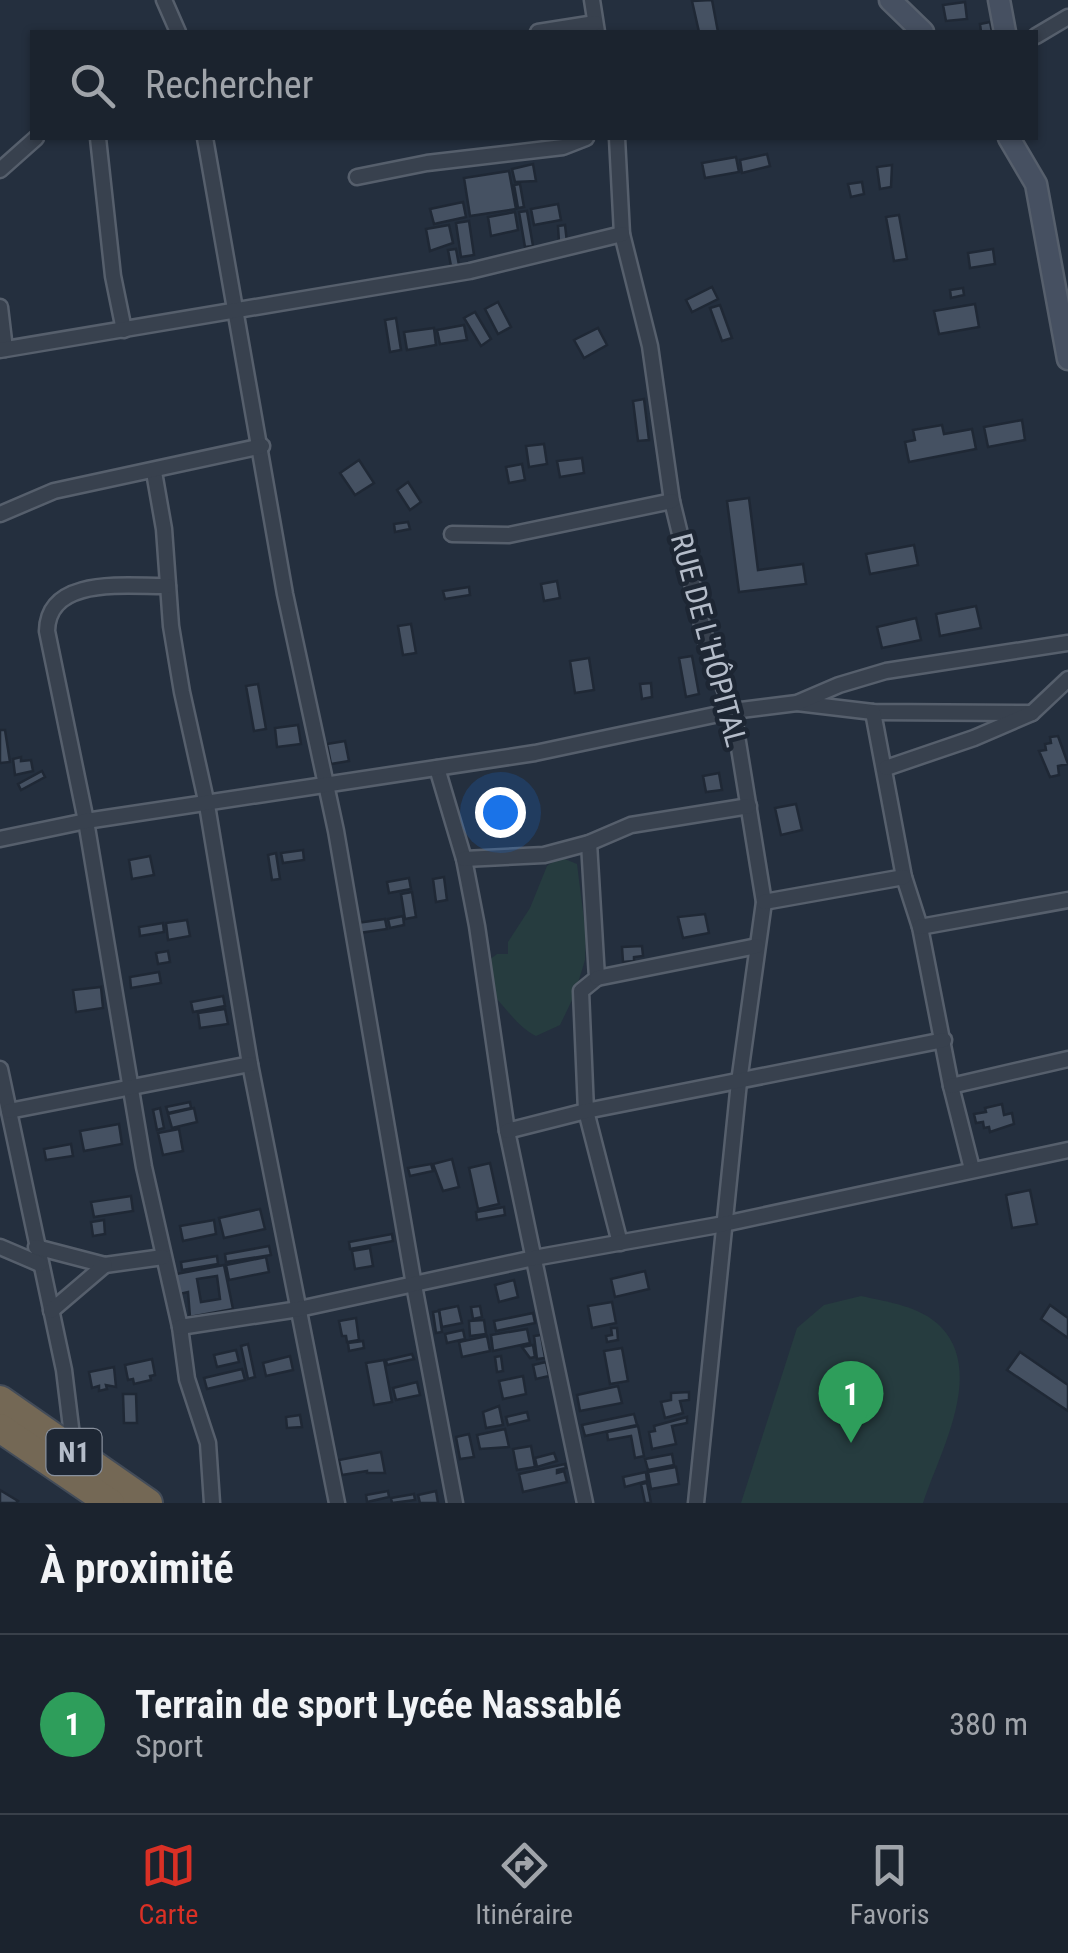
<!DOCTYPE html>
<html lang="fr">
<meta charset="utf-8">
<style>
:root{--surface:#1b232e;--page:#242b36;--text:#f1f3f6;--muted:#a0a4aa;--line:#39404a;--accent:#d93025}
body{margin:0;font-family:"Roboto Condensed",sans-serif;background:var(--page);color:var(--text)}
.you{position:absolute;left:500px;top:812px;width:35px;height:35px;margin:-25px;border:8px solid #fff;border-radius:50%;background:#1a73e8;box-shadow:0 0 0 15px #1a73e833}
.badge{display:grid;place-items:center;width:65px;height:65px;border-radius:50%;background:var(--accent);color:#fff;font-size:32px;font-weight:700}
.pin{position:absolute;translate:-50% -82px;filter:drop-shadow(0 2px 5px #0008)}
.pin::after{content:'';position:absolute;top:52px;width:35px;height:30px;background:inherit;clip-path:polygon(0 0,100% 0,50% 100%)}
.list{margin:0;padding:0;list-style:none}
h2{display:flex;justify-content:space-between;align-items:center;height:130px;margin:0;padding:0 40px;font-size:42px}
h2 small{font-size:32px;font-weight:400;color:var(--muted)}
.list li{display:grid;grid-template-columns:65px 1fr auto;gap:30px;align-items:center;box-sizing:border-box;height:180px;padding:0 40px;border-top:2px solid var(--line)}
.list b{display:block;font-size:38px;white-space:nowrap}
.list p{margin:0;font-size:32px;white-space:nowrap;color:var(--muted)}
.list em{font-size:32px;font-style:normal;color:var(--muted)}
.icon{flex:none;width:55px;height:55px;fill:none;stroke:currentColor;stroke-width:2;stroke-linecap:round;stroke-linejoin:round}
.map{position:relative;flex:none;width:1068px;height:1503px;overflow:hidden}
.search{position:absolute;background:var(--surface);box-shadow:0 2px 8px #0004;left:30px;right:30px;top:30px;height:110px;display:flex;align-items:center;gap:25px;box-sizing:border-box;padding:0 35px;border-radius:0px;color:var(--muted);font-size:38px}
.sheet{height:310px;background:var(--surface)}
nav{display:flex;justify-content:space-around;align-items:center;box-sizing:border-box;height:140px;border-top:2px solid var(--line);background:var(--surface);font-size:28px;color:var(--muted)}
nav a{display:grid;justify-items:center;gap:5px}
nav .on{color:var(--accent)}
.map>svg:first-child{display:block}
.green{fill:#263c3f}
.building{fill:#455162;stroke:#1f2835;stroke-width:2.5;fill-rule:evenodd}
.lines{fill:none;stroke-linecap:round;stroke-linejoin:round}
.street-casing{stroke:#565f6c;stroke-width:19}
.secondary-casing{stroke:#565f6c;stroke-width:25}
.highway-casing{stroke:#434c59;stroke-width:32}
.street{stroke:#38414e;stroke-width:14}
.secondary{stroke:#465061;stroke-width:20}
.highway{stroke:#746855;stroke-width:28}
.labels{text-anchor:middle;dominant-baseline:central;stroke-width:9;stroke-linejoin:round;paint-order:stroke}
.shield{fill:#1d2633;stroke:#878f9c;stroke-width:2.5}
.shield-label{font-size:28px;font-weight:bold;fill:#b4bcc9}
.street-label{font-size:30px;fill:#b4bcc9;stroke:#1d2633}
</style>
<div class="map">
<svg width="1068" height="1503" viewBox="0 0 1068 1503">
<rect width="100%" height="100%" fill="#242f3e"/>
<!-- green -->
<g class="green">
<path d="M560,857L577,864L586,935L585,960L574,996L560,1025L536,1036C515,1025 507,1008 490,992L489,960L497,954H508V942L530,908L547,866Z"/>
<path d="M861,1296C887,1302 921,1306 941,1327C985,1373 940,1452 923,1503H741L797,1328L824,1305Z"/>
</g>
<!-- building -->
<g class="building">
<polygon points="712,0 718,32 699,32 692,1"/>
<polygon points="965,2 967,19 946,21 943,5"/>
<polygon points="990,22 992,32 981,32 980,24"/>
<polygon points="767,154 770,166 742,173 740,160"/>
<polygon points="736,157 739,172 705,178 702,163"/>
<polygon points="533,164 536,181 515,182 512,169"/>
<polygon points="892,165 891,187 880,189 877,167"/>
<polygon points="509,171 516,209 470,216 464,178"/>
<polygon points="862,182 864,194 851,197 848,184"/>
<polygon points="520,184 524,207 518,208 514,185"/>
<polygon points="463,202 466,217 434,224 430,209"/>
<polygon points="558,204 561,220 534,225 531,209"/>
<polygon points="527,211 533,246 525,247 519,212"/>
<polygon points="515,212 518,230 491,236 488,217"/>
<polygon points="899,215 907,259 894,261 886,217"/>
<polygon points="469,221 474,255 461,257 456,223"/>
<polygon points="449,225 453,243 430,251 426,229"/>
<polygon points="565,225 567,242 559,242 558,226"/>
<polygon points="456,249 459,265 451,266 448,250"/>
<polygon points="993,249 995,264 970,268 968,253"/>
<polygon points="712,287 718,299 692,312 686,300"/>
<polygon points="963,288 964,295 951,298 950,290"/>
<polygon points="498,302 511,327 498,334 485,309"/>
<polygon points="975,304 979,327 939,334 934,311"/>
<polygon points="720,305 732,338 722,341 710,308"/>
<polygon points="475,312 491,339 481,346 464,318"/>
<polygon points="396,318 401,350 390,352 385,320"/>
<polygon points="464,325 467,340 440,344 437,330"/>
<polygon points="434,328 436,345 407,350 404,332"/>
<polygon points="598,328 607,345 584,358 574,340"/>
<polygon points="644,399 649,440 638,441 633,401"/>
<polygon points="1022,420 1025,440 988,447 984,427"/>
<polygon points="942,425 944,434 972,429 976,449 909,462 905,442 915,440 913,430"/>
<polygon points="544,444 547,464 529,467 526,446"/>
<polygon points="582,458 584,473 560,477 557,461"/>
<polygon points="359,460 374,483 355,495 340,473"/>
<polygon points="522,464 525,480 509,483 506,467"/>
<polygon points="408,482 421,502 410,510 397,490"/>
<polygon points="749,498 758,570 803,564 806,584 739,592 727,501"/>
<polygon points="408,522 410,529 395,532 394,524"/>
<polygon points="914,545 918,565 870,574 866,554"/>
<polygon points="557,581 560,598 544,601 541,584"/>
<polygon points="469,587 470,595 445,599 443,591"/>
<polygon points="976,606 981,628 940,636 936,614"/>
<polygon points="916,618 921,640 882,648 877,627"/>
<polygon points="411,624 416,653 403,655 398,626"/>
<polygon points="692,656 699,694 686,697 679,658"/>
<polygon points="589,658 594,690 575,693 570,661"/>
<polygon points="651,683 652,697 642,699 640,684"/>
<polygon points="258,684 266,729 254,731 246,686"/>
<polygon points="298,725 301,744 277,747 275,728"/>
<polygon points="0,730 5,730 10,762 0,763"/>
<polygon points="1058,736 1068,764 1058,766 1059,775 1050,777 1039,751 1046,750 1045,744 1051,743 1050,737"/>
<polygon points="345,741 349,761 331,764 327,744"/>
<polygon points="21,757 21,761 31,760 33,771 15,775 13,759"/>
<polygon points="42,771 45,777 21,790 18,784"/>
<polygon points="719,773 722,790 706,792 703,776"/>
<polygon points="796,804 802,830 781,835 775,808"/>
<polygon points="303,850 304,860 283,863 281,853"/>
<polygon points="276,853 280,879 272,880 268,855"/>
<polygon points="150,856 154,875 132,879 129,860"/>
<polygon points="444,877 447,900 436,902 433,879"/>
<polygon points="409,878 411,889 389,893 387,882"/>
<polygon points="412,892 416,917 405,919 401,894"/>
<polygon points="705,914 709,933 683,938 678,917"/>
<polygon points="403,916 404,925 390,928 388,919"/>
<polygon points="385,919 387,929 359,933 357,923"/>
<polygon points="187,920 190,936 168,940 166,923"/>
<polygon points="163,923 164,932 140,936 139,927"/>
<polygon points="642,946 643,956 634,957 634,961 623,962 622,947"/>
<polygon points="168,951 170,962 158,964 156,953"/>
<polygon points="159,972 161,983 131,988 130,977"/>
<polygon points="101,987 103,1008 76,1012 73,990"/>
<polygon points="223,996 225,1006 193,1012 191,1002"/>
<polygon points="225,1009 228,1024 200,1028 198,1013"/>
<polygon points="190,1102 191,1108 168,1113 166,1107"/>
<polygon points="1002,1104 1004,1115 1012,1113 1014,1124 990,1132 989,1127 984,1128 983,1122 976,1123 974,1114 986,1112 985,1108"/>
<polygon points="160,1108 164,1128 157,1130 153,1110"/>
<polygon points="194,1108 197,1122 172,1128 168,1114"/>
<polygon points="119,1124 122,1144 84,1151 80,1131"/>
<polygon points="179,1129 183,1151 163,1155 158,1133"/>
<polygon points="71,1144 73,1156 46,1160 44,1149"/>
<polygon points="452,1159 459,1187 443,1191 433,1164"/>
<polygon points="490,1163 499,1204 478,1209 469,1168"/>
<polygon points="431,1164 433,1171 410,1176 408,1168"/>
<polygon points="1030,1190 1037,1224 1012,1228 1006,1195"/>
<polygon points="131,1196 133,1211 94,1217 91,1202"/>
<polygon points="504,1207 505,1215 477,1220 476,1212"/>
<polygon points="260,1209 265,1229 224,1238 219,1218"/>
<polygon points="104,1220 105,1234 93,1236 91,1222"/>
<polygon points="214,1220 216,1234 183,1241 180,1226"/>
<polygon points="392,1234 393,1241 350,1249 349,1242"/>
<polygon points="269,1246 271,1255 226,1262 225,1254"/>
<polygon points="370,1248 373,1266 355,1269 352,1251"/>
<polygon points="217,1256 218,1264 182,1270 181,1262"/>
<polygon points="266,1257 269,1272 229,1280 226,1265"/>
<path d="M224,1265L233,1309L190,1317L188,1292L175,1295L171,1275ZM217,1276L220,1299L201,1302L197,1279Z"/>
<polygon points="645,1271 649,1289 615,1297 611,1279"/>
<polygon points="514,1280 518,1297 499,1302 495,1285"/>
<polygon points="612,1302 616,1323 592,1328 588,1306"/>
<polygon points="1050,1305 1068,1318 1068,1338 1041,1319"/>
<polygon points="458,1306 462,1323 442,1327 439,1310"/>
<polygon points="480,1306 482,1317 473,1319 471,1307"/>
<polygon points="439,1311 442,1332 436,1333 433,1312"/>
<polygon points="533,1313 535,1323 496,1331 494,1321"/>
<polygon points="356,1318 359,1340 347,1342 346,1336 342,1336 339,1321"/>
<polygon points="484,1320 486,1334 470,1336 469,1321"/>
<polygon points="611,1328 617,1328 618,1340 607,1342 606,1336 612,1335"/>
<polygon points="527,1329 530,1343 493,1351 491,1335"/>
<polygon points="463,1330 465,1339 447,1343 445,1334"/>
<polygon points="541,1335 545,1358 537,1359 534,1336"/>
<polygon points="487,1336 490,1351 462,1357 459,1342"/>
<polygon points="363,1341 364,1348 349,1351 348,1343"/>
<polygon points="248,1344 255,1377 248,1379 241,1346"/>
<polygon points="533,1345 535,1357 530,1358 522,1347"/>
<polygon points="622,1348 628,1381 610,1384 604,1351"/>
<polygon points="236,1350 239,1362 217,1367 214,1355"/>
<polygon points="1020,1352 1068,1385 1068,1411 1007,1370"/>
<polygon points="412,1354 414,1359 387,1365 386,1360"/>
<polygon points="290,1356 293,1370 266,1376 263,1363"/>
<polygon points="501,1356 503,1371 497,1372 495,1357"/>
<polygon points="152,1359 155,1375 150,1376 151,1380 134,1384 133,1379 128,1380 125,1365"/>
<polygon points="384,1360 392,1402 374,1405 366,1363"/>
<polygon points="546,1362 549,1376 536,1379 533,1365"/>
<polygon points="114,1367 116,1387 106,1385 107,1389 99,1391 99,1386 92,1388 89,1372"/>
<polygon points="242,1369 245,1380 207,1389 204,1378"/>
<polygon points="523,1376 526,1394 503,1399 499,1381"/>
<polygon points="417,1382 420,1395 396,1400 393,1388"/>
<polygon points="618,1386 622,1403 580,1411 577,1395"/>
<polygon points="689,1392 689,1400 680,1401 683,1413 665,1418 661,1402 671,1400 671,1393"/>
<polygon points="123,1394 136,1394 137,1423 124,1423"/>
<polygon points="499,1406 503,1425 486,1428 483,1412"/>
<polygon points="527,1412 529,1420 508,1425 506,1417"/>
<polygon points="634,1414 637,1425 585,1436 582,1425"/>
<polygon points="300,1415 302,1427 287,1428 286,1417"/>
<polygon points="687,1417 687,1423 672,1426 676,1444 652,1449 649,1432 655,1431 654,1426"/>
<polygon points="638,1426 644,1456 635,1458 631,1436 608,1440 607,1432"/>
<polygon points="505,1429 509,1447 480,1449 477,1435"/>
<polygon points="469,1434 474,1457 460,1459 456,1437"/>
<polygon points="531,1446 535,1467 517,1470 513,1449"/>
<polygon points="381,1452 385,1473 367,1473 367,1471 342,1475 339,1460"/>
<polygon points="554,1453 557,1461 537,1467 535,1458"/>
<polygon points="672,1454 674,1465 648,1470 645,1459"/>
<polygon points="565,1464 566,1468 557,1470 557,1473 564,1471 567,1482 523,1492 519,1474"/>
<polygon points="676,1467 679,1484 651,1489 648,1472"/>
<polygon points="646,1472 647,1481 625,1487 623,1477"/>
<polygon points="647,1483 651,1503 645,1503 641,1484"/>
<polygon points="0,1490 18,1501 16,1503 0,1503"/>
<polygon points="388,1491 389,1497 367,1502 366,1495"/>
<polygon points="436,1491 438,1503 420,1503 418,1495"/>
<polygon points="414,1494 415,1500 392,1503 391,1498"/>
</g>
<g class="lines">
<!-- street casing -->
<g class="street-casing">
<g id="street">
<polyline points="164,0 178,32"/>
<polyline points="592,0 597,32"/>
<polyline points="538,32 595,23"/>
<polyline points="1036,36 1068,17"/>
<polyline points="98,138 113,276 124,330"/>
<polyline points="205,138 285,594 336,831 414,1285 455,1503"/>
<polyline points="617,138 622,234 650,346 672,501 706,641 733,711 764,902 739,1082 696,1503"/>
<polyline points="0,170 36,138"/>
<polyline points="357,177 427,163 563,147 586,138"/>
<polyline points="0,307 5,349"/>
<polyline points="0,350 470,271 622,234"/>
<polyline points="154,472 164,529 171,626 182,692 207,805 250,1064 337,1503"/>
<polyline points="0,514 54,491 262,446"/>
<polyline points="452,534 509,535 672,501"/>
<path d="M168,586C129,587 48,575 47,631L86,821L144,1167L180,1327L187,1379L208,1443L212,1503"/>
<polyline points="797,703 873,712 1032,713"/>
<polyline points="873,712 904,877 920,927 951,1086 972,1169"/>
<polyline points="437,768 464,859 477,926 507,1131 585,1503"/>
<polyline points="886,768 974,738 1032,713 1068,679"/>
<polyline points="0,839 86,821 535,753 733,711 797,703 839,685 886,671 1068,643"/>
<polyline points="589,843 597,978 581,991 586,1111 620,1243"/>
<polyline points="464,859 544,855 589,843 631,825 749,806"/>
<polyline points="764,902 904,877"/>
<polyline points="920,927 1068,900"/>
<polyline points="597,978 757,946"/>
<polyline points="0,1069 64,1370 74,1452"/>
<polyline points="951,1086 1068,1059"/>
<polyline points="9,1111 250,1064"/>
<polyline points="507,1131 586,1111 944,1040"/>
<polyline points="0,1247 40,1264"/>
<polyline points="36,1247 105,1265 163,1257"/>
<polyline points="51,1311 105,1265"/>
<polyline points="180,1327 299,1309 534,1258 724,1224 1068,1150"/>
</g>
</g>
<!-- secondary casing -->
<g class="secondary-casing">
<g id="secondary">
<polyline points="890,0 923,32"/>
<polyline points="999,0 1005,32"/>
<polyline points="1009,138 1036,184 1068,359"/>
</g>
</g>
<!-- highway casing -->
<g class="highway-casing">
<g id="highway">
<polyline points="0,1400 148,1503"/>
<polyline points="0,1428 110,1503"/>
</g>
</g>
<!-- street -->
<use href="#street" class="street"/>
<!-- secondary -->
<use href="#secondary" class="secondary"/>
<!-- highway -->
<use href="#highway" class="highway"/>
</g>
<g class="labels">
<!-- shield labels -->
<rect class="shield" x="46.5" y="1429" width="55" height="46" rx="8"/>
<g class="shield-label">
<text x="74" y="1452">N1</text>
</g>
<!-- street labels -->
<g class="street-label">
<text transform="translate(709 640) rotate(75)">RUE DE L'HÔPITAL</text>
</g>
</g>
</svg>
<div class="you"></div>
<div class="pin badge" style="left:851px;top:1443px;background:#2e9e5b">1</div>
<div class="search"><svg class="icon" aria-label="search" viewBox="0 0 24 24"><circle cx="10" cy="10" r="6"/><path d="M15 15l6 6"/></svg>Rechercher</div>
</div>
<section class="sheet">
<h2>À proximité<small></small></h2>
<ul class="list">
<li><span class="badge" style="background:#2e9e5b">1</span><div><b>Terrain de sport Lycée Nassablé</b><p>Sport</p></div><em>380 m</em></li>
</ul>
</section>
<nav>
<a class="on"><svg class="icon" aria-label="map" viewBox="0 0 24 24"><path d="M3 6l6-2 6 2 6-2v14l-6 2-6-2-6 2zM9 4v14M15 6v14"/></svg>Carte</a>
<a><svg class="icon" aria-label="directions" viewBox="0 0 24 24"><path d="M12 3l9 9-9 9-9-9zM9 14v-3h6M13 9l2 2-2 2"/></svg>Itinéraire</a>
<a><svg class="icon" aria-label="saved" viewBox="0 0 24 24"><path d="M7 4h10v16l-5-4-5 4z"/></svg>Favoris</a>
</nav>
